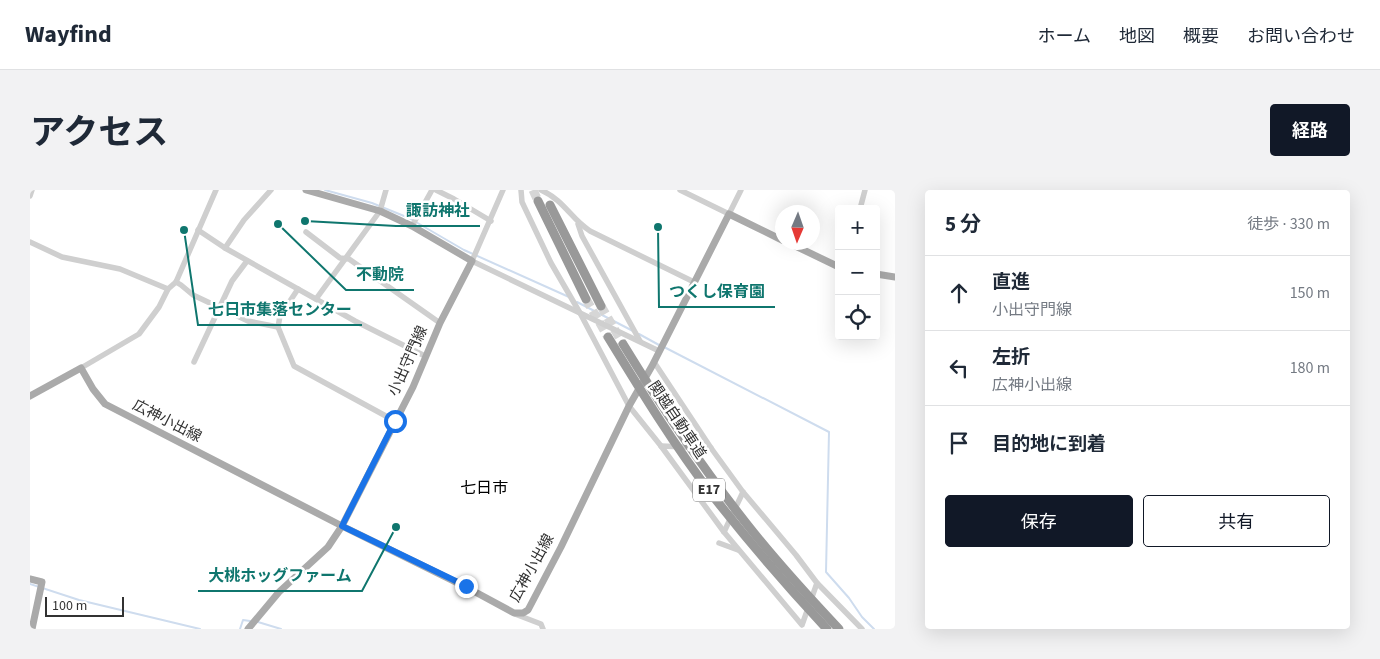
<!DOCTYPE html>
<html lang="ja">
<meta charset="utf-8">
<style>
:root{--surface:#fff;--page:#f2f2f3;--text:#1f2937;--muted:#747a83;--line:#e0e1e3;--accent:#111827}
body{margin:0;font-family:"Source Sans 3","Noto Sans JP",sans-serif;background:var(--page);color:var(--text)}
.controls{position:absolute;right:15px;top:15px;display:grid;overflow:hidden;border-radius:5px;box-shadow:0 5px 20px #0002}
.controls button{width:45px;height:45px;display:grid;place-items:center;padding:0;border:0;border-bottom:1px solid var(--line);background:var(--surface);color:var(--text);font:25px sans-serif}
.compass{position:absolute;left:745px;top:15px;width:45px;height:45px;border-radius:50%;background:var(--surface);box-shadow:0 5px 20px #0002;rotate:182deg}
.scale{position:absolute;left:15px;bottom:12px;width:79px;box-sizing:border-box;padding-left:5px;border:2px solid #323232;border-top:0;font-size:14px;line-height:18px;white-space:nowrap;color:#323232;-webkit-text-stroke:4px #fff;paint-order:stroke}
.stop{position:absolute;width:15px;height:15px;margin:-11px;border:4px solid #1a73e8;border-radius:50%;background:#fff}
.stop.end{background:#1a73e8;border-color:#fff;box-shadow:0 1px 5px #0008}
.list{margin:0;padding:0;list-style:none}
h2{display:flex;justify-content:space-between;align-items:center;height:65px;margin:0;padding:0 20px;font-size:21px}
h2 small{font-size:16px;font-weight:400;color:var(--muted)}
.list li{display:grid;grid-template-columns:32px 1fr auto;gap:15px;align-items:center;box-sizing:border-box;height:75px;padding:0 20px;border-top:1px solid var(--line)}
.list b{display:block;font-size:19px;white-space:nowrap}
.list p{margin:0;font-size:16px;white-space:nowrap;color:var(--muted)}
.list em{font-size:16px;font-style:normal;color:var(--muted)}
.actions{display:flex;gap:10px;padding:15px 20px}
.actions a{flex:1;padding:11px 0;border:1px solid var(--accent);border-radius:5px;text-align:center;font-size:18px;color:var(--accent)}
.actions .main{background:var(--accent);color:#fff}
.icon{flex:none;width:28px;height:28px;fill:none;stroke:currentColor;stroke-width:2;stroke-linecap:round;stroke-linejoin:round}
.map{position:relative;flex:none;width:865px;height:439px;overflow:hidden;border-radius:5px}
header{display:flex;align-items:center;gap:30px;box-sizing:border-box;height:70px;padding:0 25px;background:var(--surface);border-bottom:1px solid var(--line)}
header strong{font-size:24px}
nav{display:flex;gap:28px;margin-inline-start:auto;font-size:18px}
.intro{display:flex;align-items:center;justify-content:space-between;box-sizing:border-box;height:120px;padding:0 30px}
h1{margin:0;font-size:35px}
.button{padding:12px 22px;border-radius:5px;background:var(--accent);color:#fff;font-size:18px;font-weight:700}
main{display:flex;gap:30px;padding:0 30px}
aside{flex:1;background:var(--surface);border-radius:5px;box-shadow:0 5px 20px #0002}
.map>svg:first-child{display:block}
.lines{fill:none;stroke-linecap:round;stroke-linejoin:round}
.stream{stroke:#cedcee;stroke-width:2}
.highway-tunnel{stroke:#d6d6d6;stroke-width:9;stroke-dasharray:9 4.5;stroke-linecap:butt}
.minor{stroke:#cfcfcf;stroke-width:5.5}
.major{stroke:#aaa;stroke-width:7}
.highway{stroke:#999;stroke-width:9}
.route{stroke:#1a73e8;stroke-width:6}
.labels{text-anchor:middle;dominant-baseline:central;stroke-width:5;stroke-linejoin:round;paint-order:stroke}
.shield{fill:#fff;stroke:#707070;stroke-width:1}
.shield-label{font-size:14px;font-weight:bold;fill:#323232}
.street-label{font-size:15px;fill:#323232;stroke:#fff}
.neighbourhood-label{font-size:16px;fill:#000;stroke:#fff}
.leader{fill:none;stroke:#0f766e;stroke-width:2}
.callout-dot{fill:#0f766e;stroke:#fff;stroke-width:2}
.callout-label{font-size:16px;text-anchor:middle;font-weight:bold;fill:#0f766e;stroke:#fff;stroke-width:5;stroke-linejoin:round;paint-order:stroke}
</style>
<header>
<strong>Wayfind</strong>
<nav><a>ホーム</a><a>地図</a><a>概要</a><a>お問い合わせ</a></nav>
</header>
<div class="intro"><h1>アクセス</h1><a class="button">経路</a></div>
<main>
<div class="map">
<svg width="865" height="439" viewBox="0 0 865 439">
<rect width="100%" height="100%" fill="#fff"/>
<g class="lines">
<!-- stream -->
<g class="stream">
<polyline points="295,0 342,13 379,28 434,60 539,107"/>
<polyline points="547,112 603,141"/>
<polyline points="609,144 629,155"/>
<polyline points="634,157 799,242 796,382 819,408 832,427 844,439"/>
<polyline points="0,394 49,410 170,439"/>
<polyline points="228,432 251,439"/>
<polyline points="210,439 213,430 220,431"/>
</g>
<!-- highway-tunnel -->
<g class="highway-tunnel">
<polyline points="503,0 508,11"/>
<polyline points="556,109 578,147"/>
<polyline points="571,116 593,154"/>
</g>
<!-- minor -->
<g class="minor">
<polyline points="406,0 424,9 461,31"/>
<polyline points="473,0 442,71 629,161"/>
<polyline points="491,0 492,12 521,73 550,123 599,216 631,256 694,342 772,435 787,393"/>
<path d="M511,0C535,11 540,28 560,41L664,92"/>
<polyline points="650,0 699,24 711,0"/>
<polyline points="0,6 2,0"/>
<polyline points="830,19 835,0"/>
<polyline points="548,34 552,46 610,151"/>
<polyline points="382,36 402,0"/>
<polyline points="168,40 195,58 325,131 395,166"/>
<polyline points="276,42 310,68 319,69 410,133"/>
<polyline points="0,52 32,67 90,79 138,99"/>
<polyline points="195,58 214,30 241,0"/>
<polyline points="146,92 151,95 163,105 218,131 248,137"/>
<polyline points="268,99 250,126 248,137 264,176 365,231"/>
<polyline points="286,109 350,21 356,0"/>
<polyline points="164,172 202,91 217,71"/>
<polyline points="624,172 681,258 713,302 766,365 787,393 832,439"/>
<polyline points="51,178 109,144 129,117 138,99 146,92 186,0"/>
<polyline points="631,256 681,258"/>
<polyline points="694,342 713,302"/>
<polyline points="689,353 708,360"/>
<polyline points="485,424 511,434 513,439"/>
</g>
<!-- major -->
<g class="major">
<polyline points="757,52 809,77"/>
<polyline points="846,84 865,87"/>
<polyline points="0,206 51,178 63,199 75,214 312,336 436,397 484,423 493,423 498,420 531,357 599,216 622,176 699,24 752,50"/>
<polyline points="0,389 12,392 2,439"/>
<polyline points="218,439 249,402 298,357 312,336 383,197 410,133 442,71 382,36 350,21 276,0"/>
</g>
<!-- highway -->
<g class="highway">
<polyline points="508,11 556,109"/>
<polyline points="520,15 571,116"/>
<path d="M578,147C611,201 644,255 683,306C719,352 757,396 797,439"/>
<path d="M593,154C631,216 671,276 716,333C745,370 777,405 809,439"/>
</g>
</g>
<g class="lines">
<!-- route -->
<polyline class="route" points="365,231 312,336 436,396"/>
</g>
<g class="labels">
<!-- shield labels -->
<rect class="shield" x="663" y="288.5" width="32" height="23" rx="4"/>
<g class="shield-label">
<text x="679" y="300">E17</text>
</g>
<!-- street labels -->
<g class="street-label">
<text transform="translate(378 171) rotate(-66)">小出守門線</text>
<text transform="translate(647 230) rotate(56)">関越自動車道</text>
<text transform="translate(137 231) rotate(27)">広神小出線</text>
<text transform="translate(502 378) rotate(-61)">広神小出線</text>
</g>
<!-- neighbourhood labels -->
<g class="neighbourhood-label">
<text x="454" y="298">七日市</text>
</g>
</g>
<!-- callouts -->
<path class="leader" d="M275 31L366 36H450M248 34L316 100H384M628 37L629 117H745M154 40L168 135H332M366 337L332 401H168"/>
<g class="callout-dot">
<circle cx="275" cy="31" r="5"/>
<circle cx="248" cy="34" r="5"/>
<circle cx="628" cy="37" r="5"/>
<circle cx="154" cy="40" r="5"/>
<circle cx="366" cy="337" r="5"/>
</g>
<g class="callout-label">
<text x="408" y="26">諏訪神社</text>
<text x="350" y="90">不動院</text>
<text x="687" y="107">つくし保育園</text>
<text x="250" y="125">七日市集落センター</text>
<text x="250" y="391">大桃ホッグファーム</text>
</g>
</svg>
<div class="controls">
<button>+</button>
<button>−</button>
<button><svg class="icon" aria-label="locate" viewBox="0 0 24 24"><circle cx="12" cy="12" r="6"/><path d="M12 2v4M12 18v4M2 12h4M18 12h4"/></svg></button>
</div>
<svg class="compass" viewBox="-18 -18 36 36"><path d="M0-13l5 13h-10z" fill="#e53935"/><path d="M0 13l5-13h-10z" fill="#747a83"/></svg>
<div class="scale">100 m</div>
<div class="stop" style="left:365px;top:231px"></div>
<div class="stop end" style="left:436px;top:396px"></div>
</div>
<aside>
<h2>5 分<small>徒歩 · 330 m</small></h2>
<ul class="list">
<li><svg class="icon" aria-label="ahead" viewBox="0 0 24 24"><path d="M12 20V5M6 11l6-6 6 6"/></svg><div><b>直進</b><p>小出守門線</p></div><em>150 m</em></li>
<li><svg class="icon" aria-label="left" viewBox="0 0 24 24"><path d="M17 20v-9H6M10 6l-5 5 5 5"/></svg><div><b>左折</b><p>広神小出線</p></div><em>180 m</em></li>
<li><svg class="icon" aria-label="arrive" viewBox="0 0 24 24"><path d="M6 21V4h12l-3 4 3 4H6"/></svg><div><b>目的地に到着</b></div></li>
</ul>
<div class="actions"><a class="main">保存</a><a>共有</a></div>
</aside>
</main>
